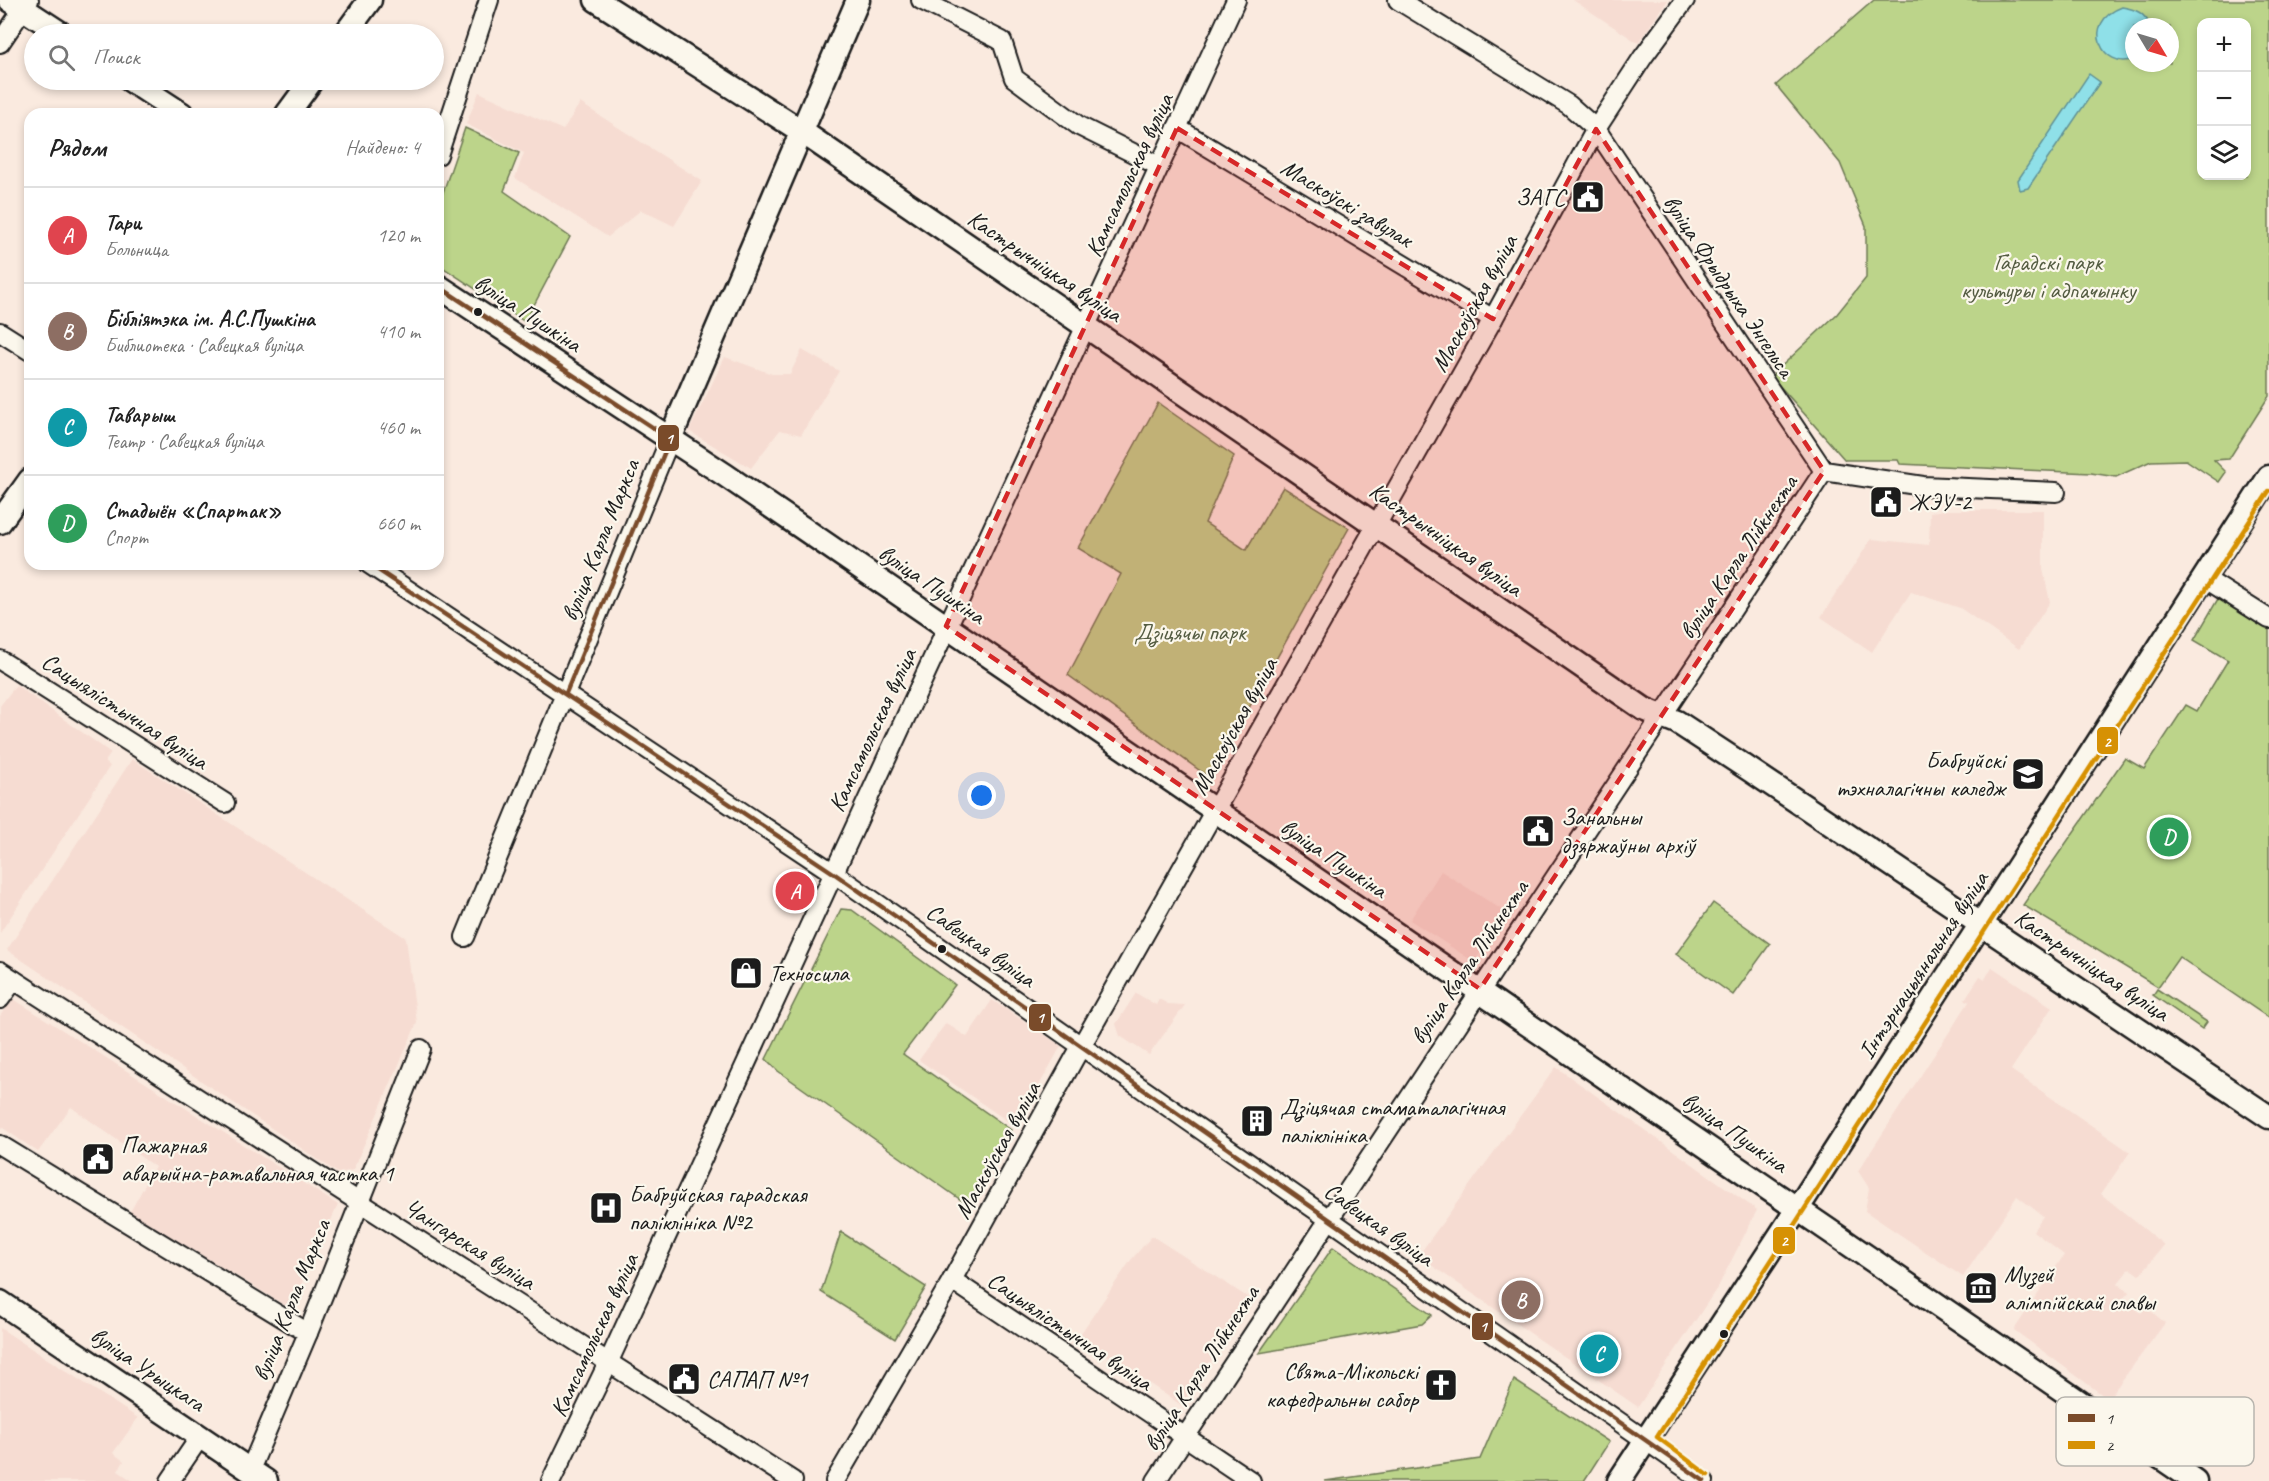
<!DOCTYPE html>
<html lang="ru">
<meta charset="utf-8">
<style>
:root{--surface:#fff;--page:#f2f2f2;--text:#222;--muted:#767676;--line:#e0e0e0;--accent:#1c1c1c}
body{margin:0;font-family:Caveat,sans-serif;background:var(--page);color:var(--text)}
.controls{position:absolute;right:18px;top:18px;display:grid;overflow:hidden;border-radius:12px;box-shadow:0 3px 9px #0003}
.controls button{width:54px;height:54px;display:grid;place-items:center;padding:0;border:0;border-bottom:2px solid var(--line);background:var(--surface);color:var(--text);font:30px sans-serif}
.compass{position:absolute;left:2125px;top:18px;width:54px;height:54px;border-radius:50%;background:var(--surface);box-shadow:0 3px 9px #0003;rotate:128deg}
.you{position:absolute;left:982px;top:796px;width:21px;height:21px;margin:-15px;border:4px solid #fff;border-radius:50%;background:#1a73e8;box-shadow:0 0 0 9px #1a73e833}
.badge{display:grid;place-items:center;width:39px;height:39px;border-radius:50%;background:var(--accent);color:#fff;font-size:20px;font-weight:700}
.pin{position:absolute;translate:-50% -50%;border:3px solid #fff;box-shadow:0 2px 6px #0006}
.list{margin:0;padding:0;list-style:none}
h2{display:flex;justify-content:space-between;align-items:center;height:78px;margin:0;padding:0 24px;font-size:26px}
h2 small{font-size:20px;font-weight:400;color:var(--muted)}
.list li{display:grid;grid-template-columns:39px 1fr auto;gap:18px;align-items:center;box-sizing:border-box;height:96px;padding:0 24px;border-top:2px solid var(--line)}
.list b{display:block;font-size:22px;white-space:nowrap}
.list p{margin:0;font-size:20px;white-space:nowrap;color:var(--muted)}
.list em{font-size:20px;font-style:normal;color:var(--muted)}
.icon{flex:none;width:33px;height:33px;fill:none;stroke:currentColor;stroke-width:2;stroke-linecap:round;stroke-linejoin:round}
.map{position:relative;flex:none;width:2269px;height:1481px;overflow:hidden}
.search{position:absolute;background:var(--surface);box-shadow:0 3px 9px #0003;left:24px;top:24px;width:420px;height:66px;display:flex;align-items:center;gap:15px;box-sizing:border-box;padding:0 21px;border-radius:33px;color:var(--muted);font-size:22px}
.panel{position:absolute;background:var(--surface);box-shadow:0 3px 9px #0003;left:24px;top:108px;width:420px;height:462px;border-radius:18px}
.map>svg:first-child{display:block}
.built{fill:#f6dcd2}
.green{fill:#bcd48a;stroke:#6c7853;stroke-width:1.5;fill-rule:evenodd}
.water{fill:#8fe0e8;stroke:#619296;stroke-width:1.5}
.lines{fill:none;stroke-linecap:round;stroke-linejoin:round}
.minor-casing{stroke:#1c1c1c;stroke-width:22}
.major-casing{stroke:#1c1c1c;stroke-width:27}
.minor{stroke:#fbf7ec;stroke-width:18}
.major{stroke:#fbf7ec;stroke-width:22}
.bus-1-casing{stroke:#fbf7ec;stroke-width:9}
.bus-2-casing{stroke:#fbf7ec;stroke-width:9}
.bus-1{stroke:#7a4b2a;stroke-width:4.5}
.bus-2{stroke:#d69104;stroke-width:4.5}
.marked{fill:#d62828;fill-opacity:0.2;stroke:#d62828;stroke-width:4.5;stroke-dasharray:12 8;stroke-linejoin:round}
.bus-dot{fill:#1c1c1c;stroke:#fbf7ec;stroke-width:2}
.labels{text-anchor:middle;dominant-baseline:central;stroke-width:4.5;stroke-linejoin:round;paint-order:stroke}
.street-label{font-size:24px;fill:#1c1c1c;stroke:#fbf7ec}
.poi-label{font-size:24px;fill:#1c1c1c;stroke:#fbf7ec;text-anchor:start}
.park-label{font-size:24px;fill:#545c42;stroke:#fbf7ec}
.key{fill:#fbf7ec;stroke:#b8b5ae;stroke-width:1.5}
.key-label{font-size:16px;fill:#1c1c1c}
.line-badge{stroke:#fbf7ec;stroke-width:2}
.badge-label{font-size:16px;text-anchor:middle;font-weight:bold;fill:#fff}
</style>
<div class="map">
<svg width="2269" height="1481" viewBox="0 0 2269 1481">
<rect width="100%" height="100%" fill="#faeadf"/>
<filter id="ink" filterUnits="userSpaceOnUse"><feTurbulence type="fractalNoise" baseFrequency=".0167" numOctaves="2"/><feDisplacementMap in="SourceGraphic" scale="12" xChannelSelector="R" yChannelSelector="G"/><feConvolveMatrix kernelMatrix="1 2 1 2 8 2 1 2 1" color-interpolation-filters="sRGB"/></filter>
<g filter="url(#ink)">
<!-- built -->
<g class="built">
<polygon points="1573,0 1668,0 1638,43"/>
<polygon points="479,92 563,130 580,103 702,181 674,226 641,210 608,237 515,178 524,153 466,124"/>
<polygon points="802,350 839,371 801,435 780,430 751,468 689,431 725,357 772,374 790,374"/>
<polygon points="1945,510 2043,510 2043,569 2050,602 2019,649 1960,608 1911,592 1872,652 1821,617 1871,539 1929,545 1930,512"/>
<polygon points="16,685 111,753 105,762 110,766 0,933 0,706"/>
<polygon points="132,759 406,938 417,1023 353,1170 338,1173 7,950"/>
<polygon points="1441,871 1507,913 1474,962 1410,920"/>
<polygon points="1992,967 2052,1007 2011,1070 2130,1152 2101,1194 2164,1245 2140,1275 2130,1268 2118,1283 2129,1292 2123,1299 2141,1313 2146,1307 2165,1323 2108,1399 2014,1330 2064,1255 2033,1231 2043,1216 2017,1196 1963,1277 1865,1211 1869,1188 1858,1171 1969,1002 1965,999 1980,976 1985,979"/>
<polygon points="1136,993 1156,1005 1159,999 1168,1004 1185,1005 1149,1055 1120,1036 1116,1024"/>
<polygon points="12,998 338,1205 290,1308 130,1212 155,1167 71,1107 38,1152 0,1126 0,1016"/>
<polygon points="992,1000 1061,1046 1016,1127 919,1060 946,1023 967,1037"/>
<polygon points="1556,1067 1757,1210 1719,1285 1638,1407 1418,1256"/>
<polygon points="1152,1236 1252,1300 1181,1405 1079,1336 1131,1260"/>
<polygon points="0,1328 138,1418 113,1453 124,1461 118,1471 133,1481 0,1481"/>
</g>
<!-- green -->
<g class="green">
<path d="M1874,0H2269V396L2229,459L2214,460L2226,472L2219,482L2186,460L2151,461L2116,477L2091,473L1900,464L1898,460H1845L1771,376L1837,314L1866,278V226L1840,163L1776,85ZM2202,22H2246V176H2202ZM2134,27H2170V63H2134Z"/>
<polygon points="465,128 519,153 504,191 570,237 525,322 438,264 438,207"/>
<polygon points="1158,403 1234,456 1205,523 1246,550 1283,487 1349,528 1210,778 1068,675 1121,574 1078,548"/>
<polygon points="2219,597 2269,626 2269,1018 2179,957 2158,987 2023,905 2125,758 2144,769 2186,705 2197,711 2228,660 2194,640"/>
<polygon points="1713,903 1770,944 1733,995 1676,954"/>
<polygon points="841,909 852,910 955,985 903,1054 1011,1130 968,1205 778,1071 766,1059"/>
<polygon points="2157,989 2207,1022 2202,1029 2153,995"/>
<polygon points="841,1232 926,1287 895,1339 821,1292"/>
<polygon points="1333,1247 1432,1315 1422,1324 1259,1353"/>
<polygon points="1514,1380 1609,1442 1584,1481 1325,1481 1480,1459"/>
</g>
<!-- water -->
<g class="water">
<path d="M2122,7C2136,9 2145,13 2151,27H2134V59C2103,71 2079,23 2122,7Z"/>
<polygon points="2089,74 2100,82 2028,188 2020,190 2018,180"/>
</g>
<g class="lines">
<!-- minor casing -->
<g class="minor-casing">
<g id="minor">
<polyline points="921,0 1002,41 1014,78 1079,126 1159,166"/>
<polyline points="1398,0 1569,105 1596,129 1824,471 1923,486 2056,492"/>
<polyline points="0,43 29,0"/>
<polyline points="1177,128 1493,319"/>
<polyline points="438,155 489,0"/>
<polyline points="0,332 30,351"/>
<polyline points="369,564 832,872 1704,1481"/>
<polyline points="2204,578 2269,619"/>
<polyline points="0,660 225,803"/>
<polyline points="465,937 670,439"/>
<polyline points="0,971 793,1481"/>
<polyline points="0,999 14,980"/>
<polyline points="0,1145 308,1333"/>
<polyline points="952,1280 1251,1481"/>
<polyline points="250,1470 308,1333 421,1049"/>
<polyline points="170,1481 200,1437"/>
<polyline points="551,1481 609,1361 1236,0"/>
<polyline points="835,1481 952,1280 1074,1059 1493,319 1596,129 1643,57 1685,0"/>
<polyline points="1156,1481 1824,471"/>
</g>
</g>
<!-- major casing -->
<g class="major-casing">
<g id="major">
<polyline points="10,0 62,34"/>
<polyline points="596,0 801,131 1644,709 1677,722 1741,764 2269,1117"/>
<polyline points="345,34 370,0"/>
<polyline points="130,80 182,114"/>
<polyline points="287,114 312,80"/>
<polyline points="438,286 725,475 2195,1481"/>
<polyline points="670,439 858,0"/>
<polyline points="0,522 30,480"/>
<polyline points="0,1302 266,1481"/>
<polyline points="1619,1481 1798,1208 2269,477"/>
</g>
</g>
<!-- minor -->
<use href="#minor" class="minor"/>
<!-- major -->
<use href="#major" class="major"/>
<!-- bus-1 casing -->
<g class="bus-1-casing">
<g id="bus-1">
<polyline points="438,286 670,439 566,693"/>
<polyline points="369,564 832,872 1704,1481"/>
</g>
</g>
<!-- bus-2 casing -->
<g class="bus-2-casing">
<polyline id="bus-2" points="1708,1475 1657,1437 2269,491"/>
</g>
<!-- bus-1 -->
<use href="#bus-1" class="bus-1"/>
<!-- bus-2 -->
<use href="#bus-2" class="bus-2"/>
</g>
</g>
<!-- marked area -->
<path class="marked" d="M1177,128L1493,319L1596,129L1824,471L1480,989L946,626Z"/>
<!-- icons -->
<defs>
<g id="civic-square" transform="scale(1.725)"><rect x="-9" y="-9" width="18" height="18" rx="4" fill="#1c1c1c" stroke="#fbf7ec"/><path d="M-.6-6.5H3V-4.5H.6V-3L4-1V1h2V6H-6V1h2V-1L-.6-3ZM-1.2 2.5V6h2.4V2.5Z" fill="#fff"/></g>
<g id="university-square" transform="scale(1.725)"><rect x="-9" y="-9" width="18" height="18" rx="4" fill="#1c1c1c" stroke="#fbf7ec"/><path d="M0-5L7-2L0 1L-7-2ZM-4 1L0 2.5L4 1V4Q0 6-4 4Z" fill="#fff"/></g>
<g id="shop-square" transform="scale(1.725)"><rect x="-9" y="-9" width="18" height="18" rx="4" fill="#1c1c1c" stroke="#fbf7ec"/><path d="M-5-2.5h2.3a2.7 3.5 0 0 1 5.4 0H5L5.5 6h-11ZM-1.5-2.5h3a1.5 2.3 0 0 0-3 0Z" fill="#fff"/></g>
<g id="building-square" transform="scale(1.725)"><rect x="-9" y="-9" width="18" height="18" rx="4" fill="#1c1c1c" stroke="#fbf7ec"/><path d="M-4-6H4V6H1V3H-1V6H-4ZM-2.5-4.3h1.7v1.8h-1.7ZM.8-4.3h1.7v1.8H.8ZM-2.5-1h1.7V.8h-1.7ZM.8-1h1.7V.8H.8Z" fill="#fff"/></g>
<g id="hospital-square" transform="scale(1.725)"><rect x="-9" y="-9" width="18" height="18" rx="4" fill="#1c1c1c" stroke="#fbf7ec"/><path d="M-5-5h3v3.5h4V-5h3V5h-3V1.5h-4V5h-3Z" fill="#fff"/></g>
<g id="museum-square" transform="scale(1.725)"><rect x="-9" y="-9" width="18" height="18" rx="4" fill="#1c1c1c" stroke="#fbf7ec"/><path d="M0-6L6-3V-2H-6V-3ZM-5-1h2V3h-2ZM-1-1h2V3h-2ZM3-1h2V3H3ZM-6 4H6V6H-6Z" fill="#fff"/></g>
<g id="church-square" transform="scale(1.725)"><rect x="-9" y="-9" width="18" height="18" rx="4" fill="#1c1c1c" stroke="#fbf7ec"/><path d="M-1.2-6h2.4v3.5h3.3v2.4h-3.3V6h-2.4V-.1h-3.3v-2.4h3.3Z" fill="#fff"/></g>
</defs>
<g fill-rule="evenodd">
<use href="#civic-square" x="1588" y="197"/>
<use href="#civic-square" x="1886" y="502"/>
<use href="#university-square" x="2028" y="774"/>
<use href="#civic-square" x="1538" y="831"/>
<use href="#shop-square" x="746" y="973"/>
<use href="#building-square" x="1257" y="1121"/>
<use href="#civic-square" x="98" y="1159"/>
<use href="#hospital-square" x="606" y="1208"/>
<use href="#museum-square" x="1981" y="1288"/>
<use href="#civic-square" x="684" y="1379"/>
<use href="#church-square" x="1441" y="1385"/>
</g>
<!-- markers -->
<g class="bus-dot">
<circle cx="478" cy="312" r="5"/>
<circle cx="942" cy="949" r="5"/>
<circle cx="1724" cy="1334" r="5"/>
</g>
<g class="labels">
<!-- street labels -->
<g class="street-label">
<text transform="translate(1129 175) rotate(-65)">Камсамольская вуліца</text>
<text transform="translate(1347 203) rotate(31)">Маскоўскі завулак</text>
<text transform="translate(1045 266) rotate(34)">Кастрычніцкая вуліца</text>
<text transform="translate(1729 286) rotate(56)">вуліца Фрыдрыха Энгельса</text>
<text transform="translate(1474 303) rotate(-61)">Маскоўская вуліца</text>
<text transform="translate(528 313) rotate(33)">вуліца Пушкіна</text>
<text transform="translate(1446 539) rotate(35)">Кастрычніцкая вуліца</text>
<text transform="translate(600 540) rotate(-68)">вуліца Карла Маркса</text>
<text transform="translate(1738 557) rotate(-56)">вуліца Карла Лібкнехта</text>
<text transform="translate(932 584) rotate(34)">вуліца Пушкіна</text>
<text transform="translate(125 711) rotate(33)">Сацыялістычная вуліца</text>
<text transform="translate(1234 726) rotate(-61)">Маскоўская вуліца</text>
<text transform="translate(872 730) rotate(-65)">Камсамольская вуліца</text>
<text transform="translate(1334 858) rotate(34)">вуліца Пушкіна</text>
<text transform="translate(981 945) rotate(35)">Савецкая вуліца</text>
<text transform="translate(1469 962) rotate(-56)">вуліца Карла Лібкнехта</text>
<text transform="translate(1923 965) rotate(-57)">Інтэрнацыянальная вуліца</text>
<text transform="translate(2092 965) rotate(34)">Кастрычніцкая вуліца</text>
<text transform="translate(1735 1132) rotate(35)">вуліца Пушкіна</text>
<text transform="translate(997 1150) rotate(-61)">Маскоўская вуліца</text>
<text transform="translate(1379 1224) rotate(35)">Савецкая вуліца</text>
<text transform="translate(470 1244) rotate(32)">Чангарская вуліца</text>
<text transform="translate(291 1300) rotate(-68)">вуліца Карла Маркса</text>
<text transform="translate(1070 1331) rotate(34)">Сацыялістычная вуліца</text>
<text transform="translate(594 1335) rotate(-65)">Камсамольская вуліца</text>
<text transform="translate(1201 1368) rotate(-57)">вуліца Карла Лібкнехта</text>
<text transform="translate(148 1369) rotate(34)">вуліца Урыцкага</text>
</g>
<!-- poi labels -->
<g class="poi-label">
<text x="1565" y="197" text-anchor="end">ЗАГС</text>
<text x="1909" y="502">ЖЭУ-2</text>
<text x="2005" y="760" text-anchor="end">Бабруйскі<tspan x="2005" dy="28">тэхналагічны каледж</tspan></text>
<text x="1561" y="817">Занальны<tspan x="1561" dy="28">дзяржаўны архіў</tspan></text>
<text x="769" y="973">Техносила</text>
<text x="1280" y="1107">Дзіцячая стаматалагічная<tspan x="1280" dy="28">паліклініка</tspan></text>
<text x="121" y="1145">Пажарная<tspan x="121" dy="28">аварыйна-ратавальная частка 1</tspan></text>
<text x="629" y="1194">Бабруйская гарадская<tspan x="629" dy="28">паліклініка №2</tspan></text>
<text x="2004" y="1274">Музей<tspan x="2004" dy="28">алімпійскай славы</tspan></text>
<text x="1418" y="1371" text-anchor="end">Свята-Мікольскі<tspan x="1418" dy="28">кафедральны сабор</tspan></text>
<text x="707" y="1379">САПАП №1</text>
</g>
<!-- park labels -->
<g class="park-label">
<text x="2048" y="262">Гарадскі парк<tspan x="2048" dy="28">культуры і адпачынку</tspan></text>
<text x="1190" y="632">Дзіцячы парк</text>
</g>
</g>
<!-- legend -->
<rect x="2056" y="1397" width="198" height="69" rx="9" class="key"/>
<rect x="2068" y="1414" width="27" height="8" fill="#7a4b2a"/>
<rect x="2068" y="1441" width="27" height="8" fill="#d69104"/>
<g class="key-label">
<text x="2106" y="1424">1</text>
<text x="2106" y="1451">2</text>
</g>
<g class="line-badge">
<rect x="657" y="424" width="23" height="28" rx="6" fill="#7a4b2a"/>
<rect x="2096" y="726" width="23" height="29" rx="6" fill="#d69104"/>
<rect x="1028" y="1003" width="24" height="29" rx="6" fill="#7a4b2a"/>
<rect x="1772" y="1226" width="24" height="29" rx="6" fill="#d69104"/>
<rect x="1471" y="1312" width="23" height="29" rx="6" fill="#7a4b2a"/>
</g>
<g class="badge-label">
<text x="669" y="444">1</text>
<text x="2107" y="747">2</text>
<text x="1040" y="1023">1</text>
<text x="1784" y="1246">2</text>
<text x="1483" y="1332">1</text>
</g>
</svg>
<div class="controls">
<button>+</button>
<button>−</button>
<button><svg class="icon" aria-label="layers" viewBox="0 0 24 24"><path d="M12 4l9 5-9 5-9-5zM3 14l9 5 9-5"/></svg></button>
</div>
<svg class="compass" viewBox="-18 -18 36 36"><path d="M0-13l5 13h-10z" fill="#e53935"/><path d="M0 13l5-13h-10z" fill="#767676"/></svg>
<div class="you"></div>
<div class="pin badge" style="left:795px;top:891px;background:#e0444e">A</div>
<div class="pin badge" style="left:1521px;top:1300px;background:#8d6e63">B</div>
<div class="pin badge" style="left:1599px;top:1354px;background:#0f9aa8">C</div>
<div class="pin badge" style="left:2169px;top:837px;background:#2e9e5b">D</div>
<div class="search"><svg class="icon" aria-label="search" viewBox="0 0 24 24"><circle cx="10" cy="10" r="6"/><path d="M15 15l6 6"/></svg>Поиск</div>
<section class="panel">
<h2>Рядом<small>Найдено: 4</small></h2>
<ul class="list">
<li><span class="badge" style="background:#e0444e">A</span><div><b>Тари</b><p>Больница</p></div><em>120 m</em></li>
<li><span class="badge" style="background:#8d6e63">B</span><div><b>Бібліятэка ім. А.С.Пушкіна</b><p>Библиотека · Савецкая вуліца</p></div><em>410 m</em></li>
<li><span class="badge" style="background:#0f9aa8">C</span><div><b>Таварыш</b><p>Театр · Савецкая вуліца</p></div><em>460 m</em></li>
<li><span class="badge" style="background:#2e9e5b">D</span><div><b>Стадыён «Спартак»</b><p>Спорт</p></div><em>660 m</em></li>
</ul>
</section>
</div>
